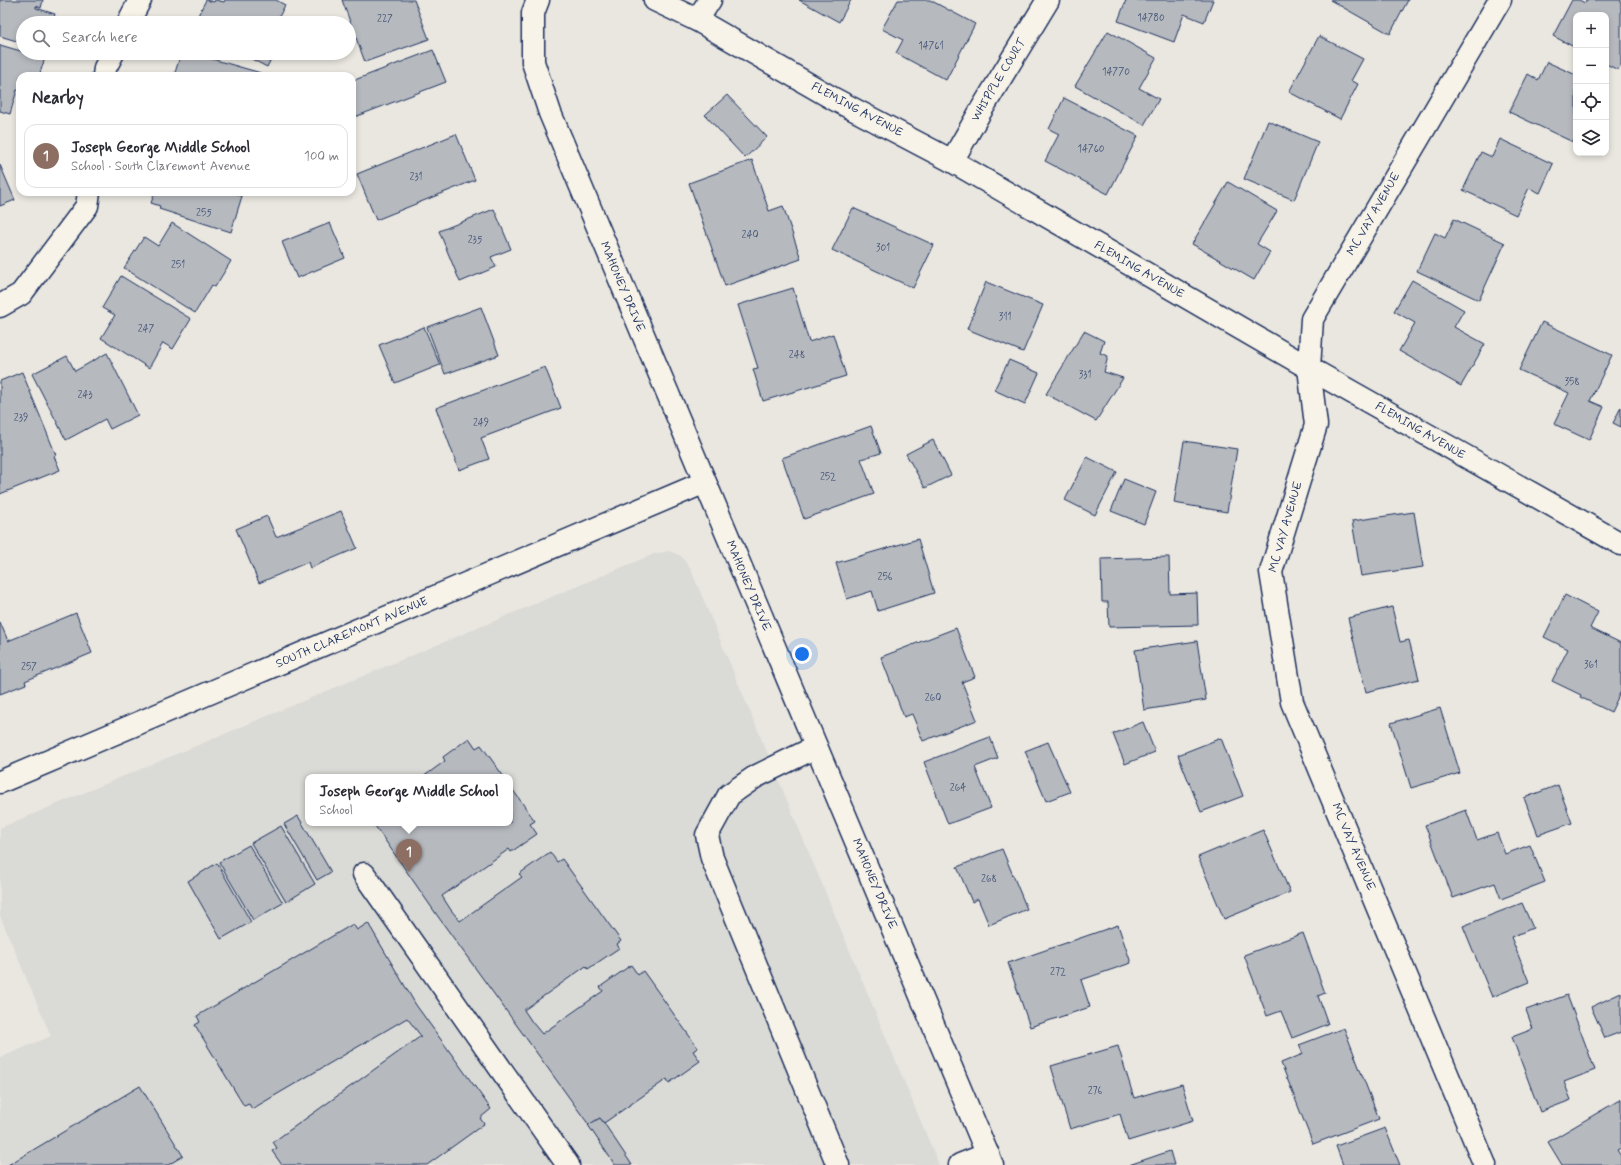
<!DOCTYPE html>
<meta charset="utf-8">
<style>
:root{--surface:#fff;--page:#f7f7f7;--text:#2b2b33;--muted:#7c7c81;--line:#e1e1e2;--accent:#ea580c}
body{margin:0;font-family:Mynerve,sans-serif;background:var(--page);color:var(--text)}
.controls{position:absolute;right:12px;top:12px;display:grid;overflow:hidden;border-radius:8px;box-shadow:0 2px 6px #0003}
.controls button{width:36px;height:36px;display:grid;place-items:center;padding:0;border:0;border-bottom:1px solid var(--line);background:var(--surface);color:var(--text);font:20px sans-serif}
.you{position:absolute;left:802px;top:654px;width:14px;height:14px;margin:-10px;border:3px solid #fff;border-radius:50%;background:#1a73e8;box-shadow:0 0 0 6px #1a73e833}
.badge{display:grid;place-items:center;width:26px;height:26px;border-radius:50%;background:var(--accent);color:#fff;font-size:13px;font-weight:700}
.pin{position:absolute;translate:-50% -33px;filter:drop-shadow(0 1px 2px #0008)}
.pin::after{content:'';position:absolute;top:21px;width:14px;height:12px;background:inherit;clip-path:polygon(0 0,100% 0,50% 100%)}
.popup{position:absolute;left:305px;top:774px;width:208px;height:52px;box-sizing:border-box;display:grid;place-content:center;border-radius:8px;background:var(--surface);filter:drop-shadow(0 1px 3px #0005);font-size:13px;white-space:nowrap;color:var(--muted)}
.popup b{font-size:15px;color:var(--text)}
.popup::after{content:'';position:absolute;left:50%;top:100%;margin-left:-8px;border:8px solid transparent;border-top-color:var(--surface)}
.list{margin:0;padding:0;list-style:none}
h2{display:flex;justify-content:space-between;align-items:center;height:52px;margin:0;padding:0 16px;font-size:17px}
h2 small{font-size:13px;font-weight:400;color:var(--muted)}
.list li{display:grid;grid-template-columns:26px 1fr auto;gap:12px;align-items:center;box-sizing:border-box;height:64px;margin:0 8px 8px;padding:0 8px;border:1px solid var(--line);border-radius:12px}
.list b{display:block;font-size:15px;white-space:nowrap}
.list p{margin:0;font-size:13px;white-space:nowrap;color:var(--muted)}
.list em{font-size:13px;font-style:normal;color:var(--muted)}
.icon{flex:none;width:22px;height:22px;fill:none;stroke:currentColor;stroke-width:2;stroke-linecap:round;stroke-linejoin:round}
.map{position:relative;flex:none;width:1621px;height:1165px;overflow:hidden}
.search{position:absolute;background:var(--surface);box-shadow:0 2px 6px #0003;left:16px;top:16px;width:340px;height:44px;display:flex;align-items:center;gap:10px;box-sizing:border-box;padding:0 14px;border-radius:22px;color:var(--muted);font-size:15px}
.panel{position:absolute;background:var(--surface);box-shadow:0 2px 6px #0003;left:16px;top:72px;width:340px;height:124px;border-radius:12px}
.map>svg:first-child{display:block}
.built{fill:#dadad6;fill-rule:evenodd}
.building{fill:#b6babf;stroke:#1b2f5e}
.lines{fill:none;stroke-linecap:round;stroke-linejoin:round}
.minor-casing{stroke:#1b2f5e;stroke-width:25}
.minor{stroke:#f7f3e8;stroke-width:22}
.labels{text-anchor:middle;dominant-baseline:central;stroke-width:3;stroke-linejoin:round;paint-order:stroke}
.number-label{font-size:10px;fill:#425276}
.street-label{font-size:12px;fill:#1b2f5e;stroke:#f7f3e8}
</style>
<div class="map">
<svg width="1621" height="1165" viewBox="0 0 1621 1165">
<rect width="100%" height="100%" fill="#eae7e0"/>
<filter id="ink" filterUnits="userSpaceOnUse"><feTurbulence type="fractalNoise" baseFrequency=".025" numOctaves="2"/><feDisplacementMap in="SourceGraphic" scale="8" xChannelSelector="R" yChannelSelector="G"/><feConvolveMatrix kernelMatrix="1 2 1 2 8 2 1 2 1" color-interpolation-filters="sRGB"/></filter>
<g filter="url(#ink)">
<!-- built -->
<path class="built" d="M669,551L681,556L691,570L939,1165H0V1058L51,1036L0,916V828L654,554ZM308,777H510V823H308Z"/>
<!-- building -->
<g class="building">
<polygon points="0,0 43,0 41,8 36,6 36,8 55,14 52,23 23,23 23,43 0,36"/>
<polygon points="206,0 214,2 215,0 224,2 225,0 276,0 285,5 276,23 194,23"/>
<polygon points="342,0 414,0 429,39 365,62"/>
<polygon points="799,0 851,0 839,22"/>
<polygon points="898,0 930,0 975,24 946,80 896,53 903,40 882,29"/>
<polygon points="1126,0 1213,0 1204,22 1184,14 1174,42 1118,21"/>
<polygon points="1330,0 1408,0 1390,34"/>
<polygon points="1572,0 1579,0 1585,3 1586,0 1621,0 1621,64 1618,70 1606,64 1606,15 1576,15 1576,48 1553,36"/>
<polygon points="1108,31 1156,58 1139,88 1159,99 1144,125 1075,86"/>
<polygon points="1319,36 1363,59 1351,81 1358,84 1340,119 1289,92"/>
<polygon points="0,45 45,58 39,76 20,76 20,91 17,90 10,114 0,111"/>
<polygon points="433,50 446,82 352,118 352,81"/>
<polygon points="181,53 189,54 191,53 261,73 260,76 174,76"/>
<polygon points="240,53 274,53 267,67"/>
<polygon points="1547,62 1576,75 1576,141 1575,143 1509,112 1528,74 1538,80"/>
<polygon points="727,95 767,137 745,158 705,115"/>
<polygon points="1064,98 1138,136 1108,194 1045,161 1059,134 1049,129"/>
<polygon points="1268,121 1318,142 1294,200 1244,179"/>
<polygon points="456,134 475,180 376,220 357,174"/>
<polygon points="1500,139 1553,164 1540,193 1529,188 1516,215 1463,190 1481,152 1492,157"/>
<polygon points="752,160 769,211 783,206 801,259 725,286 689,183"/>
<polygon points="0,165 15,200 0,206"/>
<polygon points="1228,182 1277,211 1257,244 1270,252 1254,280 1192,244"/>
<polygon points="155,192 233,192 242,196 231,232 159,209 160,206 151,203"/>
<polygon points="853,208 934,245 913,288 832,250"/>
<polygon points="494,209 511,249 491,257 496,267 460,282 439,231"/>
<polygon points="1454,219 1505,243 1479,300 1417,271 1435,233 1445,238"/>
<polygon points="172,223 231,261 215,287 212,285 195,313 124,268 144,237 158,246"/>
<polygon points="330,223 345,258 297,278 282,242"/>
<polygon points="121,276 191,319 173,349 163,343 149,368 101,338 115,315 102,308"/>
<polygon points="1412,280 1464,310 1454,327 1485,344 1461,386 1399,351 1415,323 1394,311"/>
<polygon points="986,282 1043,305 1023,352 967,329"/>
<polygon points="793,288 809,342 833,334 846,376 763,401 753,369 758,368 738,305"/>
<polygon points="481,307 499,355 445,374 427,327"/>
<polygon points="1542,322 1612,355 1590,401 1604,407 1589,440 1554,424 1569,393 1519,370"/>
<polygon points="424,327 440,365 395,383 379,345"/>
<polygon points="1084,331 1104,341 1100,353 1108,356 1104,372 1123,378 1096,421 1046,394"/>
<polygon points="107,353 138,415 110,429 105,419 66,440 32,374 67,356 75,371"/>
<polygon points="1009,360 1039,373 1025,404 994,390"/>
<polygon points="545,367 561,408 481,438 489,459 459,470 436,408"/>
<polygon points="22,372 56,455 54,456 60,470 0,494 0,381"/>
<polygon points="1621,407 1621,427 1613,423"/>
<polygon points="871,426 881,453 861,459 874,494 804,519 782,458"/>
<polygon points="933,440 951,475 925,488 906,454"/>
<polygon points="1184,441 1237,449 1227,512 1174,503"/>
<polygon points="1087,457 1117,472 1095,515 1065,500"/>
<polygon points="1124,479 1156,492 1144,524 1111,511"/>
<polygon points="341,511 357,548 310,568 308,562 259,583 236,529 267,516 276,537"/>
<polygon points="1414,512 1423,567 1361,576 1352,521"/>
<polygon points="918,539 934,593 878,611 872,591 847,599 836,563"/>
<polygon points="1169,557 1170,594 1197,593 1198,625 1109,627 1108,602 1102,602 1101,559"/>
<polygon points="1565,595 1598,612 1590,628 1621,643 1621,691 1611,712 1580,697 1581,695 1552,681 1568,649 1544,637"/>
<polygon points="1392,607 1400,642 1409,640 1419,679 1366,692 1348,618"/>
<polygon points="76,613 92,653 25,681 26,684 0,694 0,622 8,641"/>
<polygon points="956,628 975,677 962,682 977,720 923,741 912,714 904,717 881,657"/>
<polygon points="1197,641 1206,700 1144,710 1135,650"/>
<polygon points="1440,708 1460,773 1411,788 1391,723"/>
<polygon points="1143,722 1155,752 1125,764 1113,734"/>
<polygon points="990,737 998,758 975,767 991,808 948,824 924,762"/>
<polygon points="469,738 476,748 481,745 504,777 423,777 445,761 443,757"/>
<polygon points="1221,738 1243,796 1201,812 1178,755"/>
<polygon points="1048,742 1070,792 1046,801 1025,751"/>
<polygon points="1558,785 1572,823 1538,835 1524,798"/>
<polygon points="510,786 535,821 530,824 537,834 511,852 509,849 442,896 451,910 460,921 522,877 519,874 550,852 557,862 562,859 621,941 617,944 619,948 588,969 586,966 524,1010 532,1022 542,1034 603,991 600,987 631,965 638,975 643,971 698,1048 693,1051 700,1061 669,1083 667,1079 604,1123 600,1118 589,1125 439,918 373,823 510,823"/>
<polygon points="1466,810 1477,840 1497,833 1505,854 1530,845 1545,882 1501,899 1495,883 1453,898 1425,825"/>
<polygon points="298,816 331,872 317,880 284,824"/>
<polygon points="281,826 315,884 286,902 251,843"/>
<polygon points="1263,830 1290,892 1224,919 1198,857"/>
<polygon points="249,845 283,903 253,920 219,862"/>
<polygon points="1002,849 1027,909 989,925 978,899 972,902 957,867"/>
<polygon points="217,863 251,922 221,939 188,881"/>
<polygon points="1522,903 1533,928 1511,937 1529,982 1492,997 1463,926"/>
<polygon points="368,923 416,1005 491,1109 480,1118 484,1124 427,1165 282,1165 272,1151 277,1148 273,1142 421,1036 407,1018 252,1109 249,1104 244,1106 195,1025 200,1022 197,1016 353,924 357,930"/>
<polygon points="1118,925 1131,963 1081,980 1090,1007 1030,1027 1008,963"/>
<polygon points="1303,933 1325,993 1318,996 1328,1024 1292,1038 1281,1011 1267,1016 1244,955"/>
<polygon points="1621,993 1621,1032 1605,1038 1591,1007"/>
<polygon points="1567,995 1595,1070 1564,1082 1571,1100 1540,1112 1512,1037 1533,1029 1526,1010"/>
<polygon points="1344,1028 1379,1119 1313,1144 1281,1063 1303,1054 1299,1045"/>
<polygon points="1118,1046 1134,1098 1182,1084 1193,1121 1128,1141 1120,1114 1070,1129 1051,1066"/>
<polygon points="140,1086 183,1156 168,1165 8,1165"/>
<polygon points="1621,1099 1621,1148 1617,1150 1621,1156 1621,1165 1562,1165 1548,1142"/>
<polygon points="600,1118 604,1123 632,1165 615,1165 588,1125"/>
<polygon points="1385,1128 1400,1165 1343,1165 1336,1146"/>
<polygon points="1170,1151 1174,1165 1129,1165"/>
</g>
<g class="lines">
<!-- minor casing -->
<g class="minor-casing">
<g id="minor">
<path d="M538,0L533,13V62L550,113C696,465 844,815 992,1165"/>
<polyline points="655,0 697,20 834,99 952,161 1309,368 1621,544"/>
<polyline points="697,20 710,0"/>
<polyline points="128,23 140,0"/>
<polyline points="104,76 105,68 113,53"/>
<polyline points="952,161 980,112 1048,0"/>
<polyline points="0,306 21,294 87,206 89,192"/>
<polyline points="816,747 755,777 729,795 707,835 712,858 838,1165"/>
<polyline points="0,782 703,483"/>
<polyline points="364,874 568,1165"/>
<polyline points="960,1165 988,1154"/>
<polyline points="1485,1165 1292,702 1271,572 1316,425 1309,368 1312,319 1500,0"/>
</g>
</g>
<!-- minor -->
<use href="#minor" class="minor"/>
</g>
</g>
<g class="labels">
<!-- number labels -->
<g class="number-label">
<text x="1151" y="18">14780</text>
<text x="385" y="19">227</text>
<text x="931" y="46">14761</text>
<text x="1116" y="72">14770</text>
<text x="1091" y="149">14760</text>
<text x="416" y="177">231</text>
<text x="204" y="213">255</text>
<text x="750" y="235">240</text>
<text x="475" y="240">235</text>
<text x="883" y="248">301</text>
<text x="178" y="265">251</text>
<text x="1005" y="317">311</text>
<text x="146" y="329">247</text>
<text x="797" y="355">248</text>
<text x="1085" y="375">331</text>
<text x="1572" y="382">358</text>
<text x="85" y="395">243</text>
<text x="21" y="418">239</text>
<text x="481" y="423">249</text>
<text x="828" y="477">252</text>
<text x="885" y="577">256</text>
<text x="1591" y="665">361</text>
<text x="29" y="667">257</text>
<text x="933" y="698">260</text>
<text x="958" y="788">264</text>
<text x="989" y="879">268</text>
<text x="1058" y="972">272</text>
<text x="1095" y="1091">276</text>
</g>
<!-- street labels -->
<g class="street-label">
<text transform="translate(999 80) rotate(-59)">WHIPPLE COURT</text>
<text transform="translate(857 110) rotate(28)">FLEMING AVENUE</text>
<text transform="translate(1374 214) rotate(-60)">MC VAY AVENUE</text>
<text transform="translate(1139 270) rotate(30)">FLEMING AVENUE</text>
<text transform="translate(622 287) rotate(67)">MAHONEY DRIVE</text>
<text transform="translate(1420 431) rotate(30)">FLEMING AVENUE</text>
<text transform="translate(1286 527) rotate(-74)">MC VAY AVENUE</text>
<text transform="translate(748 586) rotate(67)">MAHONEY DRIVE</text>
<text transform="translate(352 633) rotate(-23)">SOUTH CLAREMONT AVENUE</text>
<text transform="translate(1353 847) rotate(67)">MC VAY AVENUE</text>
<text transform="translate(874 884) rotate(67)">MAHONEY DRIVE</text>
</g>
</g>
</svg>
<div class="controls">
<button>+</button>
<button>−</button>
<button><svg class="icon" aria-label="locate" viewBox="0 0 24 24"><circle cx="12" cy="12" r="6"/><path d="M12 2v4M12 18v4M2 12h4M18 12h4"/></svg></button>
<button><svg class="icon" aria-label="layers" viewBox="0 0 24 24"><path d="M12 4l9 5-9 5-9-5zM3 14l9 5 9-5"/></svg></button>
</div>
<div class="you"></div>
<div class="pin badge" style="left:409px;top:872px;background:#8d6e63">1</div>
<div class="popup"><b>Joseph George Middle School</b>School</div>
<div class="search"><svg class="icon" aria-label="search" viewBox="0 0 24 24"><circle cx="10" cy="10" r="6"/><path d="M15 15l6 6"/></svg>Search here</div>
<section class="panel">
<h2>Nearby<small></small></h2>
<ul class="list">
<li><span class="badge" style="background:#8d6e63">1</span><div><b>Joseph George Middle School</b><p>School · South Claremont Avenue</p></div><em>100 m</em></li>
</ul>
</section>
</div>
